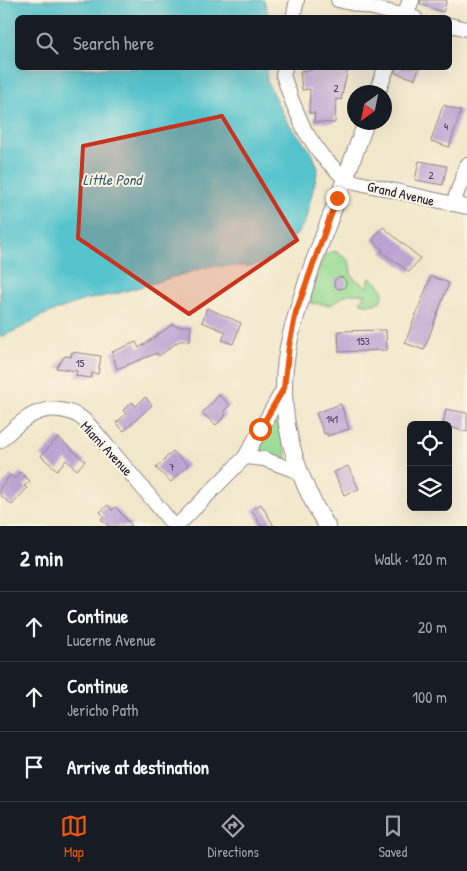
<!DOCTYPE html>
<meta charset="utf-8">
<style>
:root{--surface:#171b24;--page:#20242c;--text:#f1f3f6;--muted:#9ea1a6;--line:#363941;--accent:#ea580c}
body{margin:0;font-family:"Patrick Hand",sans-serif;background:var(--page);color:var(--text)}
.controls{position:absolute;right:15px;bottom:15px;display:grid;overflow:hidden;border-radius:8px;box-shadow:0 5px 20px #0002}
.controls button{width:45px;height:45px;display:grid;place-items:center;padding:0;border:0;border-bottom:1px solid var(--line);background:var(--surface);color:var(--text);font:25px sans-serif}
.compass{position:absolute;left:347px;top:85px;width:45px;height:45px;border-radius:50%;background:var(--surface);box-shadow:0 5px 20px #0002;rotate:213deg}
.stop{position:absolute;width:15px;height:15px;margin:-11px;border:4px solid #ea580c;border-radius:50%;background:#fff}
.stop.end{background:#ea580c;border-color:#fff;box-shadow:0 1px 5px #0008}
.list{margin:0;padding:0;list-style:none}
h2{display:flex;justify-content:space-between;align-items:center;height:65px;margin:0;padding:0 20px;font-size:21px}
h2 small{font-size:16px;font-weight:400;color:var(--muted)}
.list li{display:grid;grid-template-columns:32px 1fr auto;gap:15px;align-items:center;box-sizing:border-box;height:70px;padding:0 20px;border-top:1px solid var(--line)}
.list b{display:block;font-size:19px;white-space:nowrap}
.list p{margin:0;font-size:16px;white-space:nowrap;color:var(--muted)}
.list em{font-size:16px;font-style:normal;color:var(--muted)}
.icon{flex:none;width:28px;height:28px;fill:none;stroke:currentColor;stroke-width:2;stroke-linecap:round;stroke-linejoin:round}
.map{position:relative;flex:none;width:467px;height:526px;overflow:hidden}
.search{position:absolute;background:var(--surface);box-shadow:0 5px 20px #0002;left:15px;right:15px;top:15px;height:55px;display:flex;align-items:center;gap:12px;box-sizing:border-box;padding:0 18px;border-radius:8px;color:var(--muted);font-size:19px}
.sheet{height:275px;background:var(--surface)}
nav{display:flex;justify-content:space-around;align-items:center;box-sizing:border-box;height:70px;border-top:1px solid var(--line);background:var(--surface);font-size:14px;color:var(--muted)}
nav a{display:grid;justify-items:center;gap:2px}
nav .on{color:var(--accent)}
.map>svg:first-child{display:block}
.green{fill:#98db93;stroke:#5d7e67}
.water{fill:#56c4cd;stroke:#3c7384}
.building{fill:#bca3d2}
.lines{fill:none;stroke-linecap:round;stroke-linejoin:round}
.minor-casing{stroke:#8a8482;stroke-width:16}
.tertiary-casing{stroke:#8a8482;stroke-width:18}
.minor{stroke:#fff;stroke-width:14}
.tertiary{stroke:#fff;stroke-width:16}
.route{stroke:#ea580c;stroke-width:6}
.marked{fill:#c8321e;fill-opacity:0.2;stroke:#c8321e;stroke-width:4;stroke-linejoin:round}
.labels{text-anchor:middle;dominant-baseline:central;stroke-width:4;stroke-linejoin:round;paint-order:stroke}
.number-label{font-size:11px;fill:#484261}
.street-label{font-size:14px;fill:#22223b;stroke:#fcf5e5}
.water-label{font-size:15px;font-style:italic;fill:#345b6e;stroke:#fcf5e5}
</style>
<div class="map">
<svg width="467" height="526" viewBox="0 0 467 526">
<rect width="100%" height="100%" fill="#fcf5e5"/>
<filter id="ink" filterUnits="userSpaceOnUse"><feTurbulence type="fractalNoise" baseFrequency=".02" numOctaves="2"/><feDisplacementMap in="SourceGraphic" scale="10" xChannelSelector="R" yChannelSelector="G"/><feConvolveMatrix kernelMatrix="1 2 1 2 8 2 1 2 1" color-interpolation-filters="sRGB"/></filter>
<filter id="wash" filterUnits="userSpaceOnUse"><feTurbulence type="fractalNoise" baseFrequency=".0096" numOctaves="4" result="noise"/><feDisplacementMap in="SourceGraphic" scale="20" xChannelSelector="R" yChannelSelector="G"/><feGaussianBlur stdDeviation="1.12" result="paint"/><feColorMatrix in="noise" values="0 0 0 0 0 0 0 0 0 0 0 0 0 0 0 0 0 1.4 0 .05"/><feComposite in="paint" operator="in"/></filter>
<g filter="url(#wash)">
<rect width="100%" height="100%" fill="#f1e7ca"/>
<!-- green -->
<g class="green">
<path d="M335,251L349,260L352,277L368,288V280L371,278C375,282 381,285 382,290C387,304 368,308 360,302L366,294H347L331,305L311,303L309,299L324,255Z"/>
<polygon points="272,423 281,426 287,459 266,455 259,448"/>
</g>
<!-- water -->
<polygon class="water" points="0,0 264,0 269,17 18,18 18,68 266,68 267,82 286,120 312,153 318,169 305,222 282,255 253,266 211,266 115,294 84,300 41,316 21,328 0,337"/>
<g id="blocks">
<!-- building -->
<g class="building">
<polygon points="421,0 447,0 443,12 420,4"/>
<polygon points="313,68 348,68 341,100 336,99 335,123 314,122 315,113 309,113 310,89 302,90 300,71 312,70"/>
<polygon points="396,68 419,68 415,79 395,73"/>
<polygon points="443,105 461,111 449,147 431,141"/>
<polygon points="419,161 447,166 443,185 415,180"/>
<polygon points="383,227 420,258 409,272 382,252 383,250 372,240"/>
<polygon points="431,276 449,283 424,350 405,343"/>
<circle cx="340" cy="283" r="6"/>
<polygon points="207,308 241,323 233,344 222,340 226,332 202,322"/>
<polygon points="173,324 175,326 191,326 190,341 179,341 159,356 157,353 117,369 112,352 136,342 139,348"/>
<polygon points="386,330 387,350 339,352 338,331"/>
<polygon points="72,352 101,356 98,374 92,373 91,378 76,376 77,371 56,368 65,356 71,357"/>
<polygon points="219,395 230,405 223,412 226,415 216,425 202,413"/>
<polygon points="145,397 152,405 124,431 116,423 126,414 123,410 132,402 136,406"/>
<polygon points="341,404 349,429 327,436 327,433 324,434 316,413"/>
<polygon points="446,409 467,413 467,432 443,425"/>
<polygon points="58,437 85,461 77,470 66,460 57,470 41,456"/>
<polygon points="173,451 188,465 171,482 156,468"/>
<polygon points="348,466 359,489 344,495 334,472"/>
<polygon points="20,472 30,481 24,486 27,488 12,505 0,495 0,488 11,475 15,479"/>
<polygon points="261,504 274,526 261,526 252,510"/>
<polygon points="108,505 112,510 116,507 132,526 108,526 101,519 104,516 100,512"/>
</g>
</g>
</g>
<g filter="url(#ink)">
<use href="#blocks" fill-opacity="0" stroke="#8a8482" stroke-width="1"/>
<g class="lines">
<!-- minor casing -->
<g class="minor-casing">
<g id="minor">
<polyline points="338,0 415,18"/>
<polyline points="293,18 297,0"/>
<polyline points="450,25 467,29"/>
<polyline points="285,68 283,75 292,101 305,131 322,156 346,180 467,207"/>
<polyline points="453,204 467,165"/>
<path d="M0,441C14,428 28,413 47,410C59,408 75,412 84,420C92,427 100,437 107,446C130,472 152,499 174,526"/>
<polyline points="245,457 284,388"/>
<polyline points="177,526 245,457 264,459 299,472"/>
</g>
</g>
<!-- tertiary casing -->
<g class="tertiary-casing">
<g id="tertiary">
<polyline points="404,18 411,0"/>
<polyline points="377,92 386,68"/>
<path d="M327,526C301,486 283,434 284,386C284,347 298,309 310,272C328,222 348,173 366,122"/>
</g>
</g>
<!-- minor -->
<use href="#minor" class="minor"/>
<!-- tertiary -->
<use href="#tertiary" class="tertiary"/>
</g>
</g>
<g class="lines" filter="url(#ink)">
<!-- route -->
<polyline class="route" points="260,429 284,388 289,346 296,312 337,198"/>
</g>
<!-- marked area -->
<path class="marked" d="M222,116L297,240L189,314L78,238L83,146Z"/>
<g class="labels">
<!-- number labels -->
<g class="number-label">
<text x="336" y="88">2</text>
<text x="446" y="126">4</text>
<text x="431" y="175">2</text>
<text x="363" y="341">153</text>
<text x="80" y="363">15</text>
<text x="332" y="419">141</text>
<text x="172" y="467">7</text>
</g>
<!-- street labels -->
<g class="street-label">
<text transform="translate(401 193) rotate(13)">Grand Avenue</text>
<text transform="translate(107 448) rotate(47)">Miami Avenue</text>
</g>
<!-- water labels -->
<g class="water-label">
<text x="112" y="179">Little Pond</text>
</g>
</g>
</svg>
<div class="controls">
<button><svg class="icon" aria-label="locate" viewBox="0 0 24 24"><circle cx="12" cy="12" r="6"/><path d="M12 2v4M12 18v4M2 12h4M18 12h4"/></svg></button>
<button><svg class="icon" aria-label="layers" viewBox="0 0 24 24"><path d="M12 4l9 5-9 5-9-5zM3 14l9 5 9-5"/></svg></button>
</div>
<svg class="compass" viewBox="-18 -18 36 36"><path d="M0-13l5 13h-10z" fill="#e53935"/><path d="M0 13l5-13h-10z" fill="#9ea1a6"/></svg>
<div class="stop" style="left:260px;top:429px"></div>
<div class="stop end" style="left:337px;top:198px"></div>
<div class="search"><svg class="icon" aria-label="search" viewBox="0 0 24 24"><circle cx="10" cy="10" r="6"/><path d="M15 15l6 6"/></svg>Search here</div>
</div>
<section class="sheet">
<h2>2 min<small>Walk · 120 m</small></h2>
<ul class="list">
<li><svg class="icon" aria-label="ahead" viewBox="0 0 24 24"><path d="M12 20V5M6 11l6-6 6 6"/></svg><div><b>Continue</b><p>Lucerne Avenue</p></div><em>20 m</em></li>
<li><svg class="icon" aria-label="ahead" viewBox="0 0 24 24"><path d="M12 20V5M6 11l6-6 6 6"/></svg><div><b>Continue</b><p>Jericho Path</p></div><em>100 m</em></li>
<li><svg class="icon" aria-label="arrive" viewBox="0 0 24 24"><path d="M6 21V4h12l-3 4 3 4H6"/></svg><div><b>Arrive at destination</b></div></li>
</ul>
</section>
<nav>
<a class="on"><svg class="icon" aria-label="map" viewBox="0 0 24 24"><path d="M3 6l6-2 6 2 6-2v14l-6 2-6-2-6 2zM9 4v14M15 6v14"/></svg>Map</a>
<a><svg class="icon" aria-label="directions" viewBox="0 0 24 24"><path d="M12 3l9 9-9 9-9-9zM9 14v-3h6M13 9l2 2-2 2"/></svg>Directions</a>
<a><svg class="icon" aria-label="saved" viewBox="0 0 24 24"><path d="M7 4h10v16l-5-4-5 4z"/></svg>Saved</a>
</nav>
